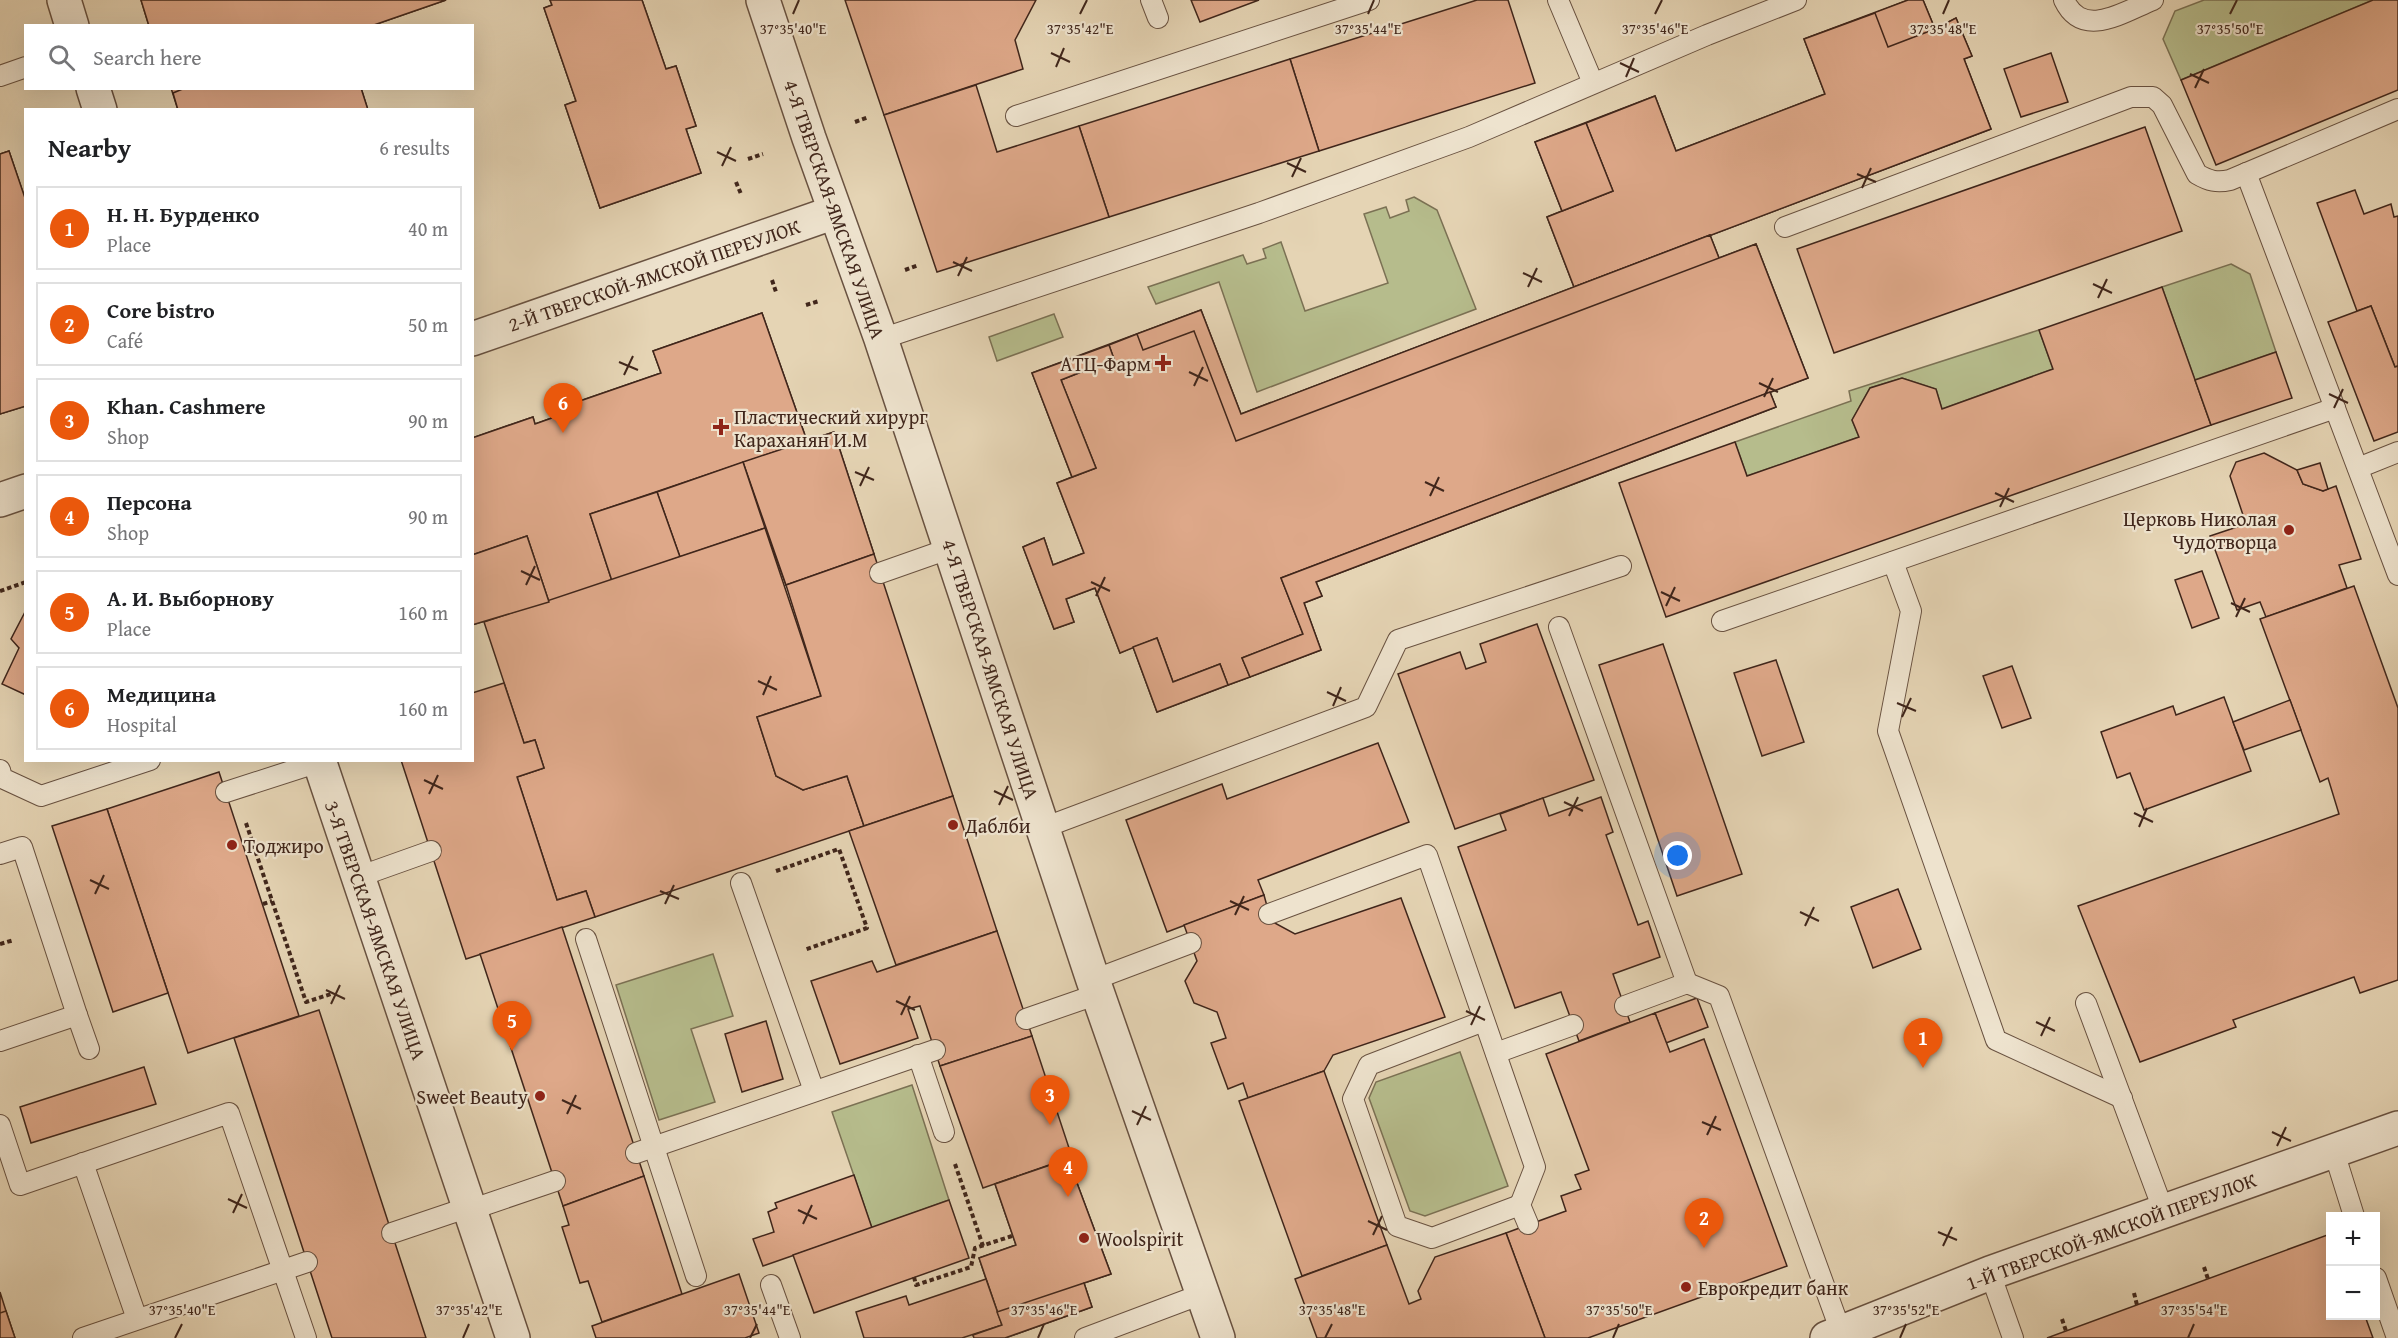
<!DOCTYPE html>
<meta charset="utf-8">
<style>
:root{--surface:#fff;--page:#f6f6f6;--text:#202124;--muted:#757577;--line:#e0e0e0;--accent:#ea580c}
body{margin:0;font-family:"Gentium Book Plus",serif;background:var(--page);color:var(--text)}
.controls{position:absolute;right:18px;bottom:18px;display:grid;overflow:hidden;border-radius:0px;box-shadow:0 6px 24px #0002}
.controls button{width:54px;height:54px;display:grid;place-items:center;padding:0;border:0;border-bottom:2px solid var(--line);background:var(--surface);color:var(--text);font:30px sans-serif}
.you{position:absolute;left:1678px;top:856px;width:21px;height:21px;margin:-15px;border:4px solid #fff;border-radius:50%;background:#1a73e8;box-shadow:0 0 0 9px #1a73e833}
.badge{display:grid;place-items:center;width:39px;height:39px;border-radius:50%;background:var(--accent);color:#fff;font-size:20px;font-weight:700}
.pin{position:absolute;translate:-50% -50px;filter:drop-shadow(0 2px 3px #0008)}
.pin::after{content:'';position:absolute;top:32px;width:21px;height:18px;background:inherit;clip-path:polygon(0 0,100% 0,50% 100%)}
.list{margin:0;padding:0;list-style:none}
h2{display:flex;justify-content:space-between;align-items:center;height:78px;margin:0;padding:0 24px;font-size:26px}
h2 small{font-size:20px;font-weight:400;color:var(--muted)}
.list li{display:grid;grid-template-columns:39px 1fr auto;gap:18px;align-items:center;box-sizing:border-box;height:84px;margin:0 12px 12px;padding:0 12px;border:2px solid var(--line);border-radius:0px}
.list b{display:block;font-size:22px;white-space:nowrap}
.list p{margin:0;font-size:20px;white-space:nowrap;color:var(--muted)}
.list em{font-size:20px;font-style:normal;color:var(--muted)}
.icon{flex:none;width:33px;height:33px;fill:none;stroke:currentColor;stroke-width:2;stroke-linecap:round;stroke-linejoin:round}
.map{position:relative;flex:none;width:2398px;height:1338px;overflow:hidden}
.search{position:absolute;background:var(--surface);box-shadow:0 6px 24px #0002;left:24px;top:24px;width:450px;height:66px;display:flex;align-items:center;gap:15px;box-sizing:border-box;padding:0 21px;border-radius:0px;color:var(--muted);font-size:22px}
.panel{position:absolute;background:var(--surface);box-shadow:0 6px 24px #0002;left:24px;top:108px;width:450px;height:654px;border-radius:0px}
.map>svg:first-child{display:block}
.green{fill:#b6bc8c;stroke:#7b7154;stroke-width:1.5}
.building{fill:#dea889;stroke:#40261b;stroke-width:1.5}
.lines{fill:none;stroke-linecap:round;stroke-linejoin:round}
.service-casing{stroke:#695241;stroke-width:22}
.minor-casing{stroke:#695241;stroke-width:36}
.path{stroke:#40261b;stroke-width:4;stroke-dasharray:4.5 3;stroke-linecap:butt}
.service{stroke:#eee3ce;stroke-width:20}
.minor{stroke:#eee3ce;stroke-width:33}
.ticks{fill:none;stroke:#40261b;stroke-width:2}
.poi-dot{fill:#8f2418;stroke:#eee3ce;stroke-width:2}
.labels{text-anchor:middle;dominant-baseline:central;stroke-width:4.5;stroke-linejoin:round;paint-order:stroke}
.street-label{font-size:20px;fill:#40261b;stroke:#eee3ce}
.poi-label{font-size:20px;fill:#40261b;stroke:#eee3ce;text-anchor:start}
.ticks-label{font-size:15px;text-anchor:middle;fill:#40261b;stroke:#eee3ce;stroke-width:4.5;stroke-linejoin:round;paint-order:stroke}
</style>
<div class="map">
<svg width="2398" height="1338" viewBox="0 0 2398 1338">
<rect width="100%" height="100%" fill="#e5d4b4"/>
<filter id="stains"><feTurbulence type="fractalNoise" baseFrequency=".00333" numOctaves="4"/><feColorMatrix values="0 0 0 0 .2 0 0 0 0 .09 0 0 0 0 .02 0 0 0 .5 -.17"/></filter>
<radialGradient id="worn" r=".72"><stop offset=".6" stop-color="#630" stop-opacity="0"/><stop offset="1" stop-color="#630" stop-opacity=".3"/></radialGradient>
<!-- green -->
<g class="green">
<polygon points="2204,0 2373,0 2181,80 2163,39 2175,11"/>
<polygon points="1414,197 1437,210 1476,309 1257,392 1219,282 1156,304 1148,287 1243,255 1247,264 1266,258 1263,249 1281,242 1305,311 1388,283 1364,214 1386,207 1390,218 1409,211 1406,200"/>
<polygon points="2231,264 2250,274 2276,352 2195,380 2162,287"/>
<polygon points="1054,314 1063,337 997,361 989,337"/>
<polygon points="2039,330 2053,369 1942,409 1936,389 1902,378 1870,388 1852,420 1859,437 1747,476 1735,442 1851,401 1849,391"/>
<polygon points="713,954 733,1016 691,1029 715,1102 659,1120 616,985"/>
<polygon points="1460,1052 1508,1186 1425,1216 1410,1211 1369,1098 1376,1082"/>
<polygon points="912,1085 949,1200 872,1228 832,1112"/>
</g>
<!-- building -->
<g class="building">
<polygon points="141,0 446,0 371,26 149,26"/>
<polygon points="141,0 446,0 371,26 149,26"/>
<polygon points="550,0 642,0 666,69 676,66 696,126 686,129 701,173 600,208 565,105 576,101 544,8 552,5"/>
<polygon points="550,0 642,0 666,69 676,66 696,126 686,129 701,173 600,208 565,105 576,101 544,8 552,5"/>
<polygon points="845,0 1036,0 1015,40 1023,69 884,115"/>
<polygon points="1191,0 1259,0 1200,22"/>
<polygon points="1477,0 1508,0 1535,83 1319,151 1290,59"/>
<polygon points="1908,0 1923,0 1935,29 1888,47 1875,13"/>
<polygon points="1908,0 1923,0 1935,29 1956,18 1972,56 1964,59 1991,129 1574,287 1547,217 1562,211 1535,142 1655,96 1676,151 1825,94 1804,39"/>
<polygon points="2373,0 2398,0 2398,90 2216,165 2181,80"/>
<polygon points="1875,13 1888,47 1935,29 1956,18 1972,56 1964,59 1991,129 1574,287 1547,217 1613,191 1586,123 1655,96 1676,151 1825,94 1804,39"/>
<polygon points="2051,53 2068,102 2021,117 2004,69"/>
<polygon points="1290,59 1319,151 1109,217 1079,126"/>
<polygon points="976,85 997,152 1079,126 1109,217 937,272 884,115"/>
<polygon points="171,88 361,88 368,110 178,110"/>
<polygon points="185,88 361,88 368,110 178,110 173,93"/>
<polygon points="1586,123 1613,191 1562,211 1535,142"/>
<polygon points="2145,127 2182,231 1834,353 1797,249"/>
<polygon points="9,151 26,201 26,406 0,414 0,154"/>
<polygon points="9,151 26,201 26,406 0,414 0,154"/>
<polygon points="2355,190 2364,214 2391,204 2394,217 2398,216 2398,366 2395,367 2371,306 2357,311 2317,203"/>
<polygon points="1710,235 1719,258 1236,441 1194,331 1143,350 1137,334 1201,310 1241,414"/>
<polygon points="1710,235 1719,258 1756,244 1808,378 1770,392 1776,407 1316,582 1322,596 1304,603 1321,650 1157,712 1133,647 1120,653 1095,588 1066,599 1074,622 1054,629 1023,547 1044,538 1053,565 1084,553 1057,483 1072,477 1032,373 1201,310 1241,414"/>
<polygon points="1756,244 1808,378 1281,578 1303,634 1242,658 1250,677 1228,685 1220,664 1173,682 1157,638 1120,653 1095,588 1066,599 1074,622 1054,629 1023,547 1044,538 1053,565 1084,553 1057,483 1096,468 1061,380 1114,359 1109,345 1137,334 1143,350 1194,331 1236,441"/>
<polygon points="2162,287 2211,425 1666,617 1619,483 1735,442 1747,476 1859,437 1852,420 1870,388 1902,378 1936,389 1942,409 2053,369 2039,330"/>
<polygon points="2371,306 2395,367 2398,366 2398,432 2374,441 2328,322"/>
<polygon points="762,313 807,441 834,432 874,554 786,585 765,528 612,581 472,625 472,438 533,417 535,424 580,408 577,402 661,373 653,351"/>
<polygon points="762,313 807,441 590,514 612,581 549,602 527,536 472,555 472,438 533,417 535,424 580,408 577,402 661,373 653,351"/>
<polygon points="1109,345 1114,359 1061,380 1096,468 1072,477 1032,373"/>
<polygon points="2276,352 2292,398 2211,425 2195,380"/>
<polygon points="1770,392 1776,407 1316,582 1322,596 1304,603 1321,650 1250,677 1242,658 1303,634 1281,578"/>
<polygon points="834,432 874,554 786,585 743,462"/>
<polygon points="2264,453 2297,470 2303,484 2323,491 2336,486 2361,559 2339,565 2347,588 2266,617 2260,602 2237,610 2210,536 2246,524 2230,476 2236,462"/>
<polygon points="743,462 765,528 680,557 657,492"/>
<polygon points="2320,463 2328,489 2323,491 2303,484 2297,470"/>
<polygon points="657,492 680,557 612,581 590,514"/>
<polygon points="765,528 821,696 757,717 776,776 803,790 847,776 864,826 595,917 586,891 557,900 517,777 544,768 535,740 524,743 484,622"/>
<polygon points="527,536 549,602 472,625 472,555"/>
<polygon points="874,554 953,796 864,826 847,776 803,790 776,776 757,717 821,696 786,585"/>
<polygon points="2202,571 2219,618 2192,628 2175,580"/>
<polygon points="2354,586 2398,708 2398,980 2360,993 2354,977 2233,1020 2236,1027 2140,1062 2078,906 2339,814 2328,778 2320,782 2260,619"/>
<polygon points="26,610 26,695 2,684 19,648 11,639"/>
<polygon points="1537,624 1594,780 1455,829 1398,674 1460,652 1466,669 1486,662 1480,644"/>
<polygon points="1157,638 1173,682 1220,664 1228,685 1157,712 1133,647"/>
<polygon points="1663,644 1742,874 1677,896 1599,665"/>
<polygon points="1776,660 1804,742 1762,756 1734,673"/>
<polygon points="2012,666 2031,718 2002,728 1983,676"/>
<polygon points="504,683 524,743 535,740 544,768 517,777 557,900 586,891 595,917 466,959 401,760 472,760 472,693"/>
<polygon points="2224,697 2251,771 2144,810 2130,773 2117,778 2101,732 2173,706 2176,715"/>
<polygon points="2290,700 2301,730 2244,750 2233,722"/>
<polygon points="1378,743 1409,822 1258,880 1264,895 1167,932 1126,820 1222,784 1227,799"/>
<polygon points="219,772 299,1016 188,1053 107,809"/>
<polygon points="953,796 997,931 896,965 849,831"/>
<polygon points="1601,797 1613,832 1606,835 1638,925 1648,921 1660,957 1613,974 1630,1022 1579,1041 1561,992 1515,1008 1458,847 1506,830 1500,814 1543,798 1549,816"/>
<polygon points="107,809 168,993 113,1012 52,826"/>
<polygon points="1898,889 1921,949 1873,968 1851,907"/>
<polygon points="1264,895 1271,921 1295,934 1401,898 1445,1017 1333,1055 1324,1071 1248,1098 1243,1083 1228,1089 1211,1043 1226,1038 1217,1012 1194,1003 1185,981 1197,961 1184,925"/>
<polygon points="562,927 644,1176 563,1206 480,954"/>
<polygon points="997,931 1032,1036 940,1066 920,1006 908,1009 918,1038 840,1064 811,981 872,961 877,972"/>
<polygon points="1697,998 1708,1027 1666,1043 1655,1013"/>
<polygon points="319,1010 426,1338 332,1338 234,1038"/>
<polygon points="1655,1013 1670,1052 1704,1039 1787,1266 1588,1338 1545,1338 1506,1233 1566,1211 1561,1196 1581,1189 1575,1175 1589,1170 1546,1054"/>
<polygon points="766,1021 783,1079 742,1092 725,1034"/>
<polygon points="1032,1036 1072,1157 983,1188 940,1066"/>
<polygon points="144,1067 156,1104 31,1143 20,1107"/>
<polygon points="1324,1071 1387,1245 1302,1276 1239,1101"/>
<polygon points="1068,1159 1111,1274 997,1312 979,1258 1016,1245 995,1184"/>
<polygon points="1068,1159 1111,1274 1084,1283 1092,1307 1005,1338 974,1338 973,1335 1002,1325 979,1258 1016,1245 995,1184"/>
<polygon points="854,1175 872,1228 763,1266 753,1239 774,1232 768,1212 777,1208 775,1203"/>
<polygon points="644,1176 682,1294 602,1322 588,1281 580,1283 562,1227 569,1225 563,1206"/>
<polygon points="949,1200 969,1258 814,1313 793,1255"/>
<polygon points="1506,1233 1545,1338 1317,1338 1295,1279 1387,1245 1409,1304 1421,1299 1418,1291 1435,1257"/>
<polygon points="2330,1234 2330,1316 2365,1316 2373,1338 2047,1338"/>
<polygon points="739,1274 759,1333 745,1338 596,1338 592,1326"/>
<polygon points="986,1279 1002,1325 962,1338 864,1338 856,1312 906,1296 909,1305"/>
<polygon points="1084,1283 1092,1307 1005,1338 974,1338 973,1335 1002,1325 997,1312"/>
<polygon points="0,1292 6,1311 15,1338 0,1338"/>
<polygon points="6,1311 15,1338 0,1338 0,1313"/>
</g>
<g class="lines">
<!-- service casing -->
<g class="service-casing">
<g id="service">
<polyline points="1151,0 1158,18"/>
<polyline points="1558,0 1593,83"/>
<path d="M2064,0C2083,40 2123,12 2153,0"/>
<polyline points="0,76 26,67"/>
<polyline points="1016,116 1369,0"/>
<polyline points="2246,173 2398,575"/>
<path d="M1785,227L2131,97H2153L2162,105L2197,174C2209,181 2217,183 2230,180L2398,109"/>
<polyline points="881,339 1259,213 1469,137 1707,35 1796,0"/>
<polyline points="2358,468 2398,452"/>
<polyline points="1893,562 1911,611 1888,731 1996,1040 2122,1098"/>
<polyline points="880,573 951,548"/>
<polyline points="1722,621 2335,408"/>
<polyline points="1559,627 1687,983"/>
<polyline points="0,770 2,778 41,796 150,760"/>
<polyline points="226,792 319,762"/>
<polyline points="1043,828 1366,707 1398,640 1621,566"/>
<polyline points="0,854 22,847 77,1015 0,1041"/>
<polyline points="358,877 431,851"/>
<polyline points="741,883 814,1091"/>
<polyline points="1269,914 1427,855 1535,1167 1520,1205 1528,1224"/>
<polyline points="586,939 696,1276"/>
<polyline points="1093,980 1191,943"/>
<polyline points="2086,1003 2164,1212"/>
<polyline points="1625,1006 1687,983 1719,996 1841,1332"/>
<polyline points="77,1015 89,1049"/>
<polyline points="1026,1019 1098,994"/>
<polyline points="1484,1021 1369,1065 1353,1099 1397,1226 1432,1238 1520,1205"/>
<polyline points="1496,1053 1573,1025"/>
<polyline points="918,1055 944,1132"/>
<polyline points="0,1125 20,1185 229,1113 306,1338"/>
<polyline points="2334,1152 2354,1216"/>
<polyline points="636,1153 935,1050"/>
<polyline points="83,1163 137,1319"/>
<polyline points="470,1210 555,1181"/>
<polyline points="392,1233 469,1207"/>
<polyline points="1990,1273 2013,1338"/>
<polyline points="2376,1278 2397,1338"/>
<polyline points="771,1285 790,1338"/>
<polyline points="83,1338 307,1262"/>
<polyline points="1085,1338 1202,1294"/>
</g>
</g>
<!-- minor casing -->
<g class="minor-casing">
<g id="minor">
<polyline points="64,0 72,26"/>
<polyline points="763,0 809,138 881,339 1093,980 1218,1338"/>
<polyline points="93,88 100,110"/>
<polyline points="472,339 835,212"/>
<polyline points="0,500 26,491"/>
<polyline points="319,760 513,1338"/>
<polyline points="1827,1338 1990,1273 2398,1128"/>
</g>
</g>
<!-- path -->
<g class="path">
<polyline points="855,122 869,117"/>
<polyline points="748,159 763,154"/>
<polyline points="736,182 741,194"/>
<polyline points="905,270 919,265"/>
<polyline points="772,280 776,292"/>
<polyline points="806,305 819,301"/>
<polyline points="0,591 26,582"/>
<polyline points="246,823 306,1002 331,994"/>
<polyline points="776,871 839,849 867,928 804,950"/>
<polyline points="263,904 272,901"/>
<polyline points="0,944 14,940"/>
<polyline points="955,1164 983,1246"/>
<polyline points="2204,1267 2208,1279"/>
<polyline points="914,1277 916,1285 971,1267 975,1248 1012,1236"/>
<polyline points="2134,1293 2137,1305"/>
<polyline points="2062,1319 2066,1331"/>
</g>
<!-- service -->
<use href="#service" class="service"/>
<!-- minor -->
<use href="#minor" class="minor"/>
</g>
<!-- ticks -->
<path class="ticks" d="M793,14L799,0M1080,14L1087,0M1368,14L1374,0M1655,14L1662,0M1943,14L1949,0M2230,14L2237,0M1051,53L1070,62M1620,63L1639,72M1056,67L1064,48M2190,74L2209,83M1626,77L1634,58M2195,88L2204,69M717,152L736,161M1287,163L1306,172M722,166L731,147M1857,174L1876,182M1292,177L1301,158M1862,188L1871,168M953,262L972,271M1523,273L1542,282M958,276L967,257M2093,284L2112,293M1528,287L1537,268M2098,298L2107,279M619,362L638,370M1189,372L1208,381M624,375L633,356M1759,383L1778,392M1194,386L1203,367M2329,394L2348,403M1764,397L1773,378M2334,408L2343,389M855,472L874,480M1425,482L1444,491M860,486L869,467M1995,493L2014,502M1430,496L1439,477M2000,507L2009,488M521,571L540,580M1091,582L1110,591M526,585L535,566M1661,592L1680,601M1096,596L1105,577M2231,603L2250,612M1666,606L1675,587M2236,617L2245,598M758,681L777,690M1327,692L1346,701M763,695L771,676M1897,703L1916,711M1333,706L1341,687M1902,717L1911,698M424,780L443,789M994,791L1013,800M429,794L438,775M1564,802L1583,811M999,805L1008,786M2134,813L2153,822M1569,816L1578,797M2139,827L2147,808M90,880L109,889M660,891L679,899M95,894L104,875M1230,901L1249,910M665,904L674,885M1800,912L1819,921M1235,915L1244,896M1805,926L1814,907M326,990L345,999M896,1001L915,1010M331,1004L340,985M1466,1011L1485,1020M901,1015L910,996M2036,1022L2055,1031M1471,1025L1480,1006M2041,1036L2050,1017M562,1100L581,1109M1132,1111L1151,1120M567,1114L576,1095M1702,1122L1721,1130M1137,1125L1146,1106M2272,1132L2291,1141M1707,1135L1716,1116M2277,1146L2286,1127M228,1199L247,1208M798,1210L817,1219M233,1213L242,1194M1368,1221L1387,1230M803,1224L812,1205M1938,1232L1957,1240M1373,1235L1382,1216M1943,1246L1952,1227M175,1338L182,1324M463,1338L469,1324M750,1338L757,1324M1038,1338L1044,1324M1325,1338L1332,1324M1613,1338L1619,1324M1900,1338L1906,1324M2188,1338L2194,1324"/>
<!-- markers -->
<g class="poi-dot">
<path d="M1160 354h6v6h6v6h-6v6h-6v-6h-6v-6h6z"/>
<path d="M718 418h6v6h6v6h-6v6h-6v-6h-6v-6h6z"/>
<circle cx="2289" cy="530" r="6"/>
<circle cx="953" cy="825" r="6"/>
<circle cx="232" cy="845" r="6"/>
<circle cx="540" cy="1096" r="6"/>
<circle cx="1084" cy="1238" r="6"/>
<circle cx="1686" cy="1287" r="6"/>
</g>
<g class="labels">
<!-- street labels -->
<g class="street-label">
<text transform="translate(835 209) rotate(71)">4-Я ТВЕРСКАЯ-ЯМСКАЯ УЛИЦА</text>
<text transform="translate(654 275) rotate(-19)">2-Й ТВЕРСКОЙ-ЯМСКОЙ ПЕРЕУЛОК</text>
<text transform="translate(991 669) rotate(72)">4-Я ТВЕРСКАЯ-ЯМСКАЯ УЛИЦА</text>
<text transform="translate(376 930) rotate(71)">3-Я ТВЕРСКАЯ-ЯМСКАЯ УЛИЦА</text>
<text transform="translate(2111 1231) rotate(-20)">1-Й ТВЕРСКОЙ-ЯМСКОЙ ПЕРЕУЛОК</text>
</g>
<!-- poi labels -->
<g class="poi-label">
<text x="1151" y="363" text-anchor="end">АТЦ-Фарм</text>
<text x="734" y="416">Пластический хирург<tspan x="734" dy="23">Караханян И.М</tspan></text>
<text x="2277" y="518" text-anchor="end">Церковь Николая<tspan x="2277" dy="23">Чудотворца</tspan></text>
<text x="965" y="825">Даблби</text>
<text x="244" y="845">Тоджиро</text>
<text x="528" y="1096" text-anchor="end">Sweet Beauty</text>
<text x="1096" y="1238">Woolspirit</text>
<text x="1698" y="1287">Еврокредит банк</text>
</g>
</g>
<g class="ticks-label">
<text x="793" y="34">37°35'40"E</text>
<text x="1080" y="34">37°35'42"E</text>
<text x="1368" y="34">37°35'44"E</text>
<text x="1655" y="34">37°35'46"E</text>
<text x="1943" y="34">37°35'48"E</text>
<text x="2230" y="34">37°35'50"E</text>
<text x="2194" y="1315">37°35'54"E</text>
<text x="182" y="1315">37°35'40"E</text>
<text x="469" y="1315">37°35'42"E</text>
<text x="757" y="1315">37°35'44"E</text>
<text x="1044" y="1315">37°35'46"E</text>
<text x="1332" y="1315">37°35'48"E</text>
<text x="1619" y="1315">37°35'50"E</text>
<text x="1906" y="1315">37°35'52"E</text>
</g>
<rect width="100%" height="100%" filter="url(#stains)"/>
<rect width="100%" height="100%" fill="url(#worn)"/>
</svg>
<div class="controls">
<button>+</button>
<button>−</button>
</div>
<div class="you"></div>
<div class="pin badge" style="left:1923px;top:1068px">1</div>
<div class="pin badge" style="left:1704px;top:1248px">2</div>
<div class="pin badge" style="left:1050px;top:1125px">3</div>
<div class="pin badge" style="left:1068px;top:1197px">4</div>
<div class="pin badge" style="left:512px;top:1051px">5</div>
<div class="pin badge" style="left:563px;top:433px">6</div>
<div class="search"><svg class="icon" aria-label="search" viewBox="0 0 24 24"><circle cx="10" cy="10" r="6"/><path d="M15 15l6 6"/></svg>Search here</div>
<section class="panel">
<h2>Nearby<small>6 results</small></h2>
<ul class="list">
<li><span class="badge">1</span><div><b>Н. Н. Бурденко</b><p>Place</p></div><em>40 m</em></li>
<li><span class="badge">2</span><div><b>Core bistro</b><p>Café</p></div><em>50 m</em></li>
<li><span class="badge">3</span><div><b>Khan. Cashmere</b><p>Shop</p></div><em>90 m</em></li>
<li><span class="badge">4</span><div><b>Персона</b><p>Shop</p></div><em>90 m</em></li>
<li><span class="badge">5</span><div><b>А. И. Выборнову</b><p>Place</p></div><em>160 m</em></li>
<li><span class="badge">6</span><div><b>Медицина</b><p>Hospital</p></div><em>160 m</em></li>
</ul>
</section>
</div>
